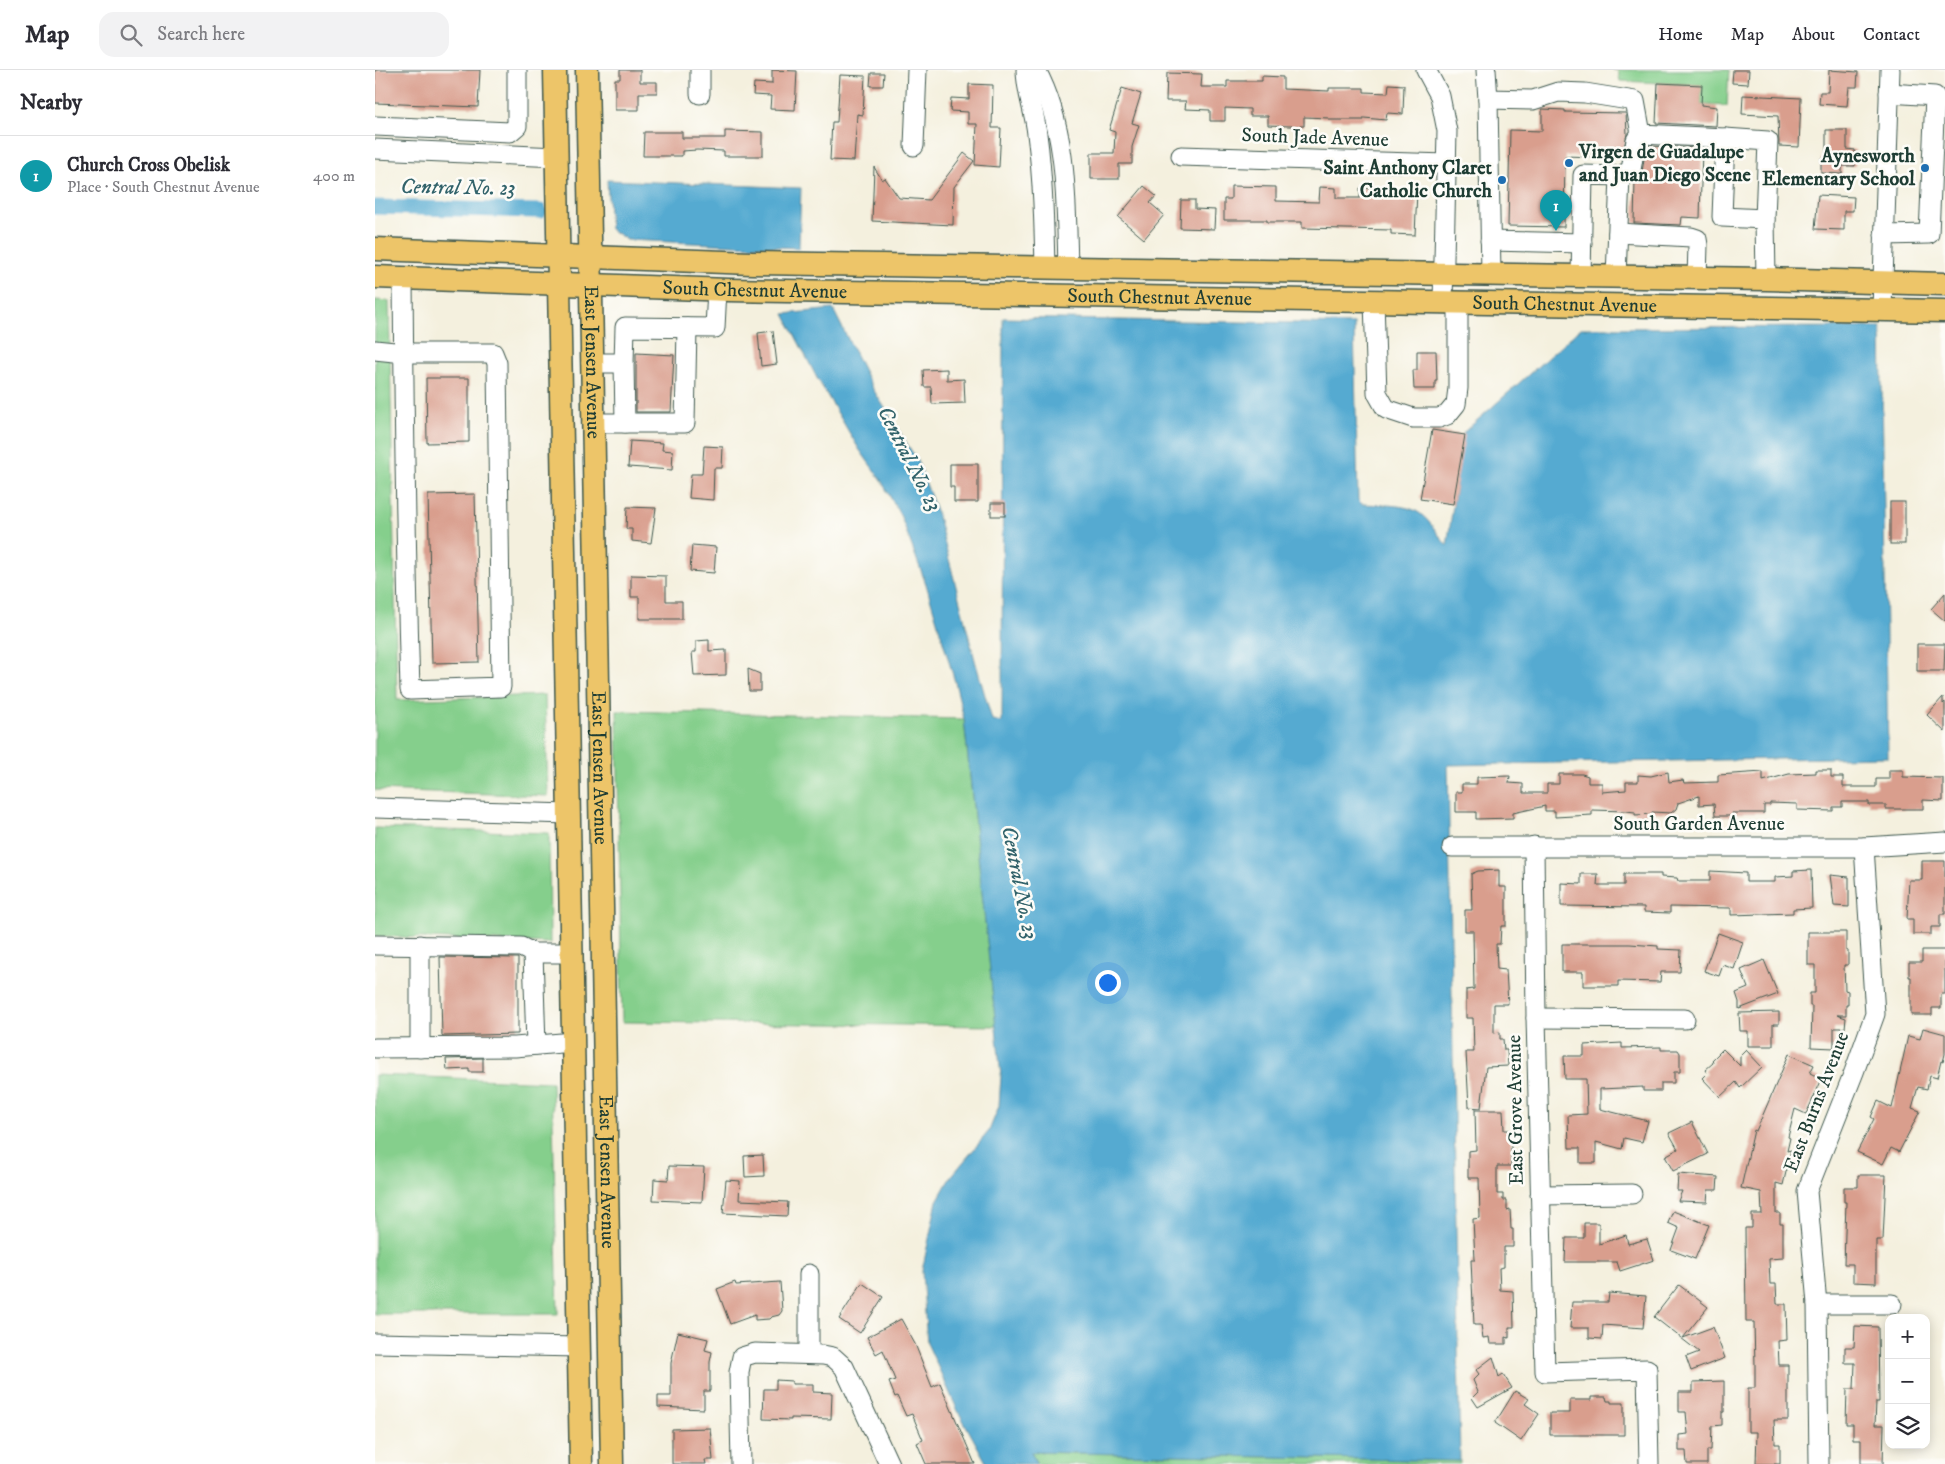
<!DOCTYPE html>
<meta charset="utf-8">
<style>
:root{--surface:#fff;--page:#f2f2f3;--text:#2b2b33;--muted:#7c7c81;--line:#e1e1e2;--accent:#1f6fb2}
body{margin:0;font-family:"IM FELL DW Pica",serif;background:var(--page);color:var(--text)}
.controls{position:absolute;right:15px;bottom:15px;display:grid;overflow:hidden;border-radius:10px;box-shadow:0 2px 12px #0003}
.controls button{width:45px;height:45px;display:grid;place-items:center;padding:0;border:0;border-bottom:1px solid var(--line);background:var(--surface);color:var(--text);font:25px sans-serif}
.you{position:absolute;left:732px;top:912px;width:18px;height:18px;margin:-12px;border:4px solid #fff;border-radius:50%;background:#1a73e8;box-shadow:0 0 0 8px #1a73e833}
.badge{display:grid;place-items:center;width:32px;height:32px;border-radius:50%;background:var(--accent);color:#fff;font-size:16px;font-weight:700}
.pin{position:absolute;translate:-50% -41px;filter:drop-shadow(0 1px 2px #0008)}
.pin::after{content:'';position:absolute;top:26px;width:18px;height:15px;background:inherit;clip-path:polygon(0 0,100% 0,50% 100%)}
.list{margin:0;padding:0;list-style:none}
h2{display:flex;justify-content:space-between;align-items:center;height:65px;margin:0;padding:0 20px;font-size:21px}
h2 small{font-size:16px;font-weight:400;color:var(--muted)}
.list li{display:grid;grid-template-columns:32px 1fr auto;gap:15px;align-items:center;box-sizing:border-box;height:80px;padding:0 20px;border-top:1px solid var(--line)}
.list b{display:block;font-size:19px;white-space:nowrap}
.list p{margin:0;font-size:16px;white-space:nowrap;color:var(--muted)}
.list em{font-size:16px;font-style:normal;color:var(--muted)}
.icon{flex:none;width:28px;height:28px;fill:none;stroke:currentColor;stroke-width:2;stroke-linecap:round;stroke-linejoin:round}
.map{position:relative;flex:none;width:1570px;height:1394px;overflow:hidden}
header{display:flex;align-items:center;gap:30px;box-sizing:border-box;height:70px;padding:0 25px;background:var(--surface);border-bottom:1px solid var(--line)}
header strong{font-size:24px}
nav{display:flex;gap:28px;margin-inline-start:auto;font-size:18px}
.search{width:350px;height:45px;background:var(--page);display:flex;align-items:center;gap:12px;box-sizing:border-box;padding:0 18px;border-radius:15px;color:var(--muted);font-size:19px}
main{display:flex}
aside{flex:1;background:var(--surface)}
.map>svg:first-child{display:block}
.green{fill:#85cf8c;stroke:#528660}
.water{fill:#55aad1;stroke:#3a7482}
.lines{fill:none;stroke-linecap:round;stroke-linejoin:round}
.canal{stroke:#55aad1;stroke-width:15}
.building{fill:#d99e8d}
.minor-casing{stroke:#3f584e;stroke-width:21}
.major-casing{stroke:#3f584e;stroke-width:25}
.minor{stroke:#fff;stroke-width:19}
.major{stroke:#edc569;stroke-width:22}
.poi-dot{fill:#1f6fb2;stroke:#fdfcf7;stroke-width:2}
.labels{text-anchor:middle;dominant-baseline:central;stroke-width:5;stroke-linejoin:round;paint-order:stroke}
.street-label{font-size:20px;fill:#1f3d34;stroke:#fdfcf7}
.poi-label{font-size:20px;font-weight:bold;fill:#1f3d34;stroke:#fdfcf7;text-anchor:end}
.water-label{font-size:21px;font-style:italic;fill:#32636b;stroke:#fdfcf7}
</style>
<header>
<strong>Map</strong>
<div class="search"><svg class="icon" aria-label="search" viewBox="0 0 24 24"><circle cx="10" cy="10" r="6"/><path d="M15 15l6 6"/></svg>Search here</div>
<nav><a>Home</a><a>Map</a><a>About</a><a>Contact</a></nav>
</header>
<main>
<aside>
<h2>Nearby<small></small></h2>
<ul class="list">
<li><span class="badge" style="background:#0f9aa8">1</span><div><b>Church Cross Obelisk</b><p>Place · South Chestnut Avenue</p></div><em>400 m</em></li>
</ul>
</aside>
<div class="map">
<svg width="1570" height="1394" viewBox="0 0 1570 1394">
<rect width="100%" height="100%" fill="#fdfcf7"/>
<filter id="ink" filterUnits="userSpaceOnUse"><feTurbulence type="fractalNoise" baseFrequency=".02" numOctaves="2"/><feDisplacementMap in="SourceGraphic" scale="10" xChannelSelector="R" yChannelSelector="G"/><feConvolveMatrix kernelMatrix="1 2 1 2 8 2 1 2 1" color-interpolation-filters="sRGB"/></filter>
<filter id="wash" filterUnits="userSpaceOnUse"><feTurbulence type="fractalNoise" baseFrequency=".0096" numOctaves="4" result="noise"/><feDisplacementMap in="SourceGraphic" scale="20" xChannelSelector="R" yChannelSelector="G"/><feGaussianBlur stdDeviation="1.12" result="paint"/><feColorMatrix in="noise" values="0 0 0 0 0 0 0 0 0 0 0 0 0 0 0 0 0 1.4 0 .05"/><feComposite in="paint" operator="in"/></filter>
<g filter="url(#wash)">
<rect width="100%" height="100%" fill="#f4f0de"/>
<!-- green -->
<g class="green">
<polygon points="1238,0 1354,0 1352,36 1317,34 1326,32 1326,15 1245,11 1243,0"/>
<polygon points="0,230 14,231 22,630 170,625 173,726 0,720"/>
<polygon points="242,641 589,649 621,956 247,952"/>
<polygon points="0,758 174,763 175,873 0,866"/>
<polygon points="0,1005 177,1012 183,1244 0,1244"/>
<polygon points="655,1382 1085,1391 1085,1394 662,1394"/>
</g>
<!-- water -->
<g class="water">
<polygon points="232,110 426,118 424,178 252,170 235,159"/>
<path d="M458,239L498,319L542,390L562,443L601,594L617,650L627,652L628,248L979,254L983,430L987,434C1004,435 1024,434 1039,440C1053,446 1063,465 1072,476L1089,362L1206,258L1506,257L1513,687L1073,695L1085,1391L656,1382L662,1394H612L583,1341L552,1273L547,1201L562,1131L575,1108L614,1061L624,1036L626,1006L589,649L580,612L551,514L526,447L506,410L484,379L442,308L409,244Z"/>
</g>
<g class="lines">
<!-- canal -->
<polyline class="canal" points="0,137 165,141"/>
</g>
<g id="blocks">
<!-- building -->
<g class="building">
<polygon points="0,0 105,0 103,37 0,33"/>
<polygon points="245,0 265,0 265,12 282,12 282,23 264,23 264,40 240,40 240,9 245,9"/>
<polygon points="397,0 422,1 420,40 395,39 396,26 378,25 379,13 397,14"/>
<polygon points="1358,0 1374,0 1373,14 1357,13"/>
<polygon points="1454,0 1483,2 1482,17 1474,17 1472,36 1444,34 1445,22 1453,22"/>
<polygon points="496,3 509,3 508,16 495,16"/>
<polygon points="792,3 827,4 826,17 852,17 852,11 887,11 887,6 908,7 908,19 954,21 954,18 989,18 989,22 1013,23 1014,14 1029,15 1028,44 1012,43 1011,50 989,48 989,50 954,50 954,48 929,47 929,56 914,56 893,55 893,46 875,46 875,39 850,38 850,51 835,51 835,40 810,39 811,31 791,31"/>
<polygon points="465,5 490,6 488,45 482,44 479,91 455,90 457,52 462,52"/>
<polygon points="1283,13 1327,15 1326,35 1342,37 1341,56 1281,53"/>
<polygon points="594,14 618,15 617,58 626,58 624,97 600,95 602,54 593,54 593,42 575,41 576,28 594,29"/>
<polygon points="747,18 766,24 757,53 764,55 757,77 757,94 744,94 744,109 716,109 716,83 739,83 740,62 734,60"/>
<polygon points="1368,25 1426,28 1424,77 1404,76 1403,46 1367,44"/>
<polygon points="1167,39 1190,40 1190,42 1251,43 1252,64 1247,88 1190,86 1189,157 1133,156 1135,60 1167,61"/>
<polygon points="1451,60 1472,60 1472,79 1480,80 1480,96 1467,96 1467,104 1446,103 1446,88 1451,88"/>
<polygon points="350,61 388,62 388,86 349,86 349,81 322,80 307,81 307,86 268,86 269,62 307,62 307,68 350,68"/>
<polygon points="1271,76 1327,78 1325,148 1307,147 1306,155 1259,153 1260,110 1267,102"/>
<polygon points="589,83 599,91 579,117 578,155 497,151 499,97 507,110 510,108 524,128 554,130"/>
<polygon points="769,116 781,126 775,133 789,145 769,169 743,147"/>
<polygon points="856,116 901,117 901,131 944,132 945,117 961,118 961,128 985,128 985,118 1042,121 1040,165 1016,164 1016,160 927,158 927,152 892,152 892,150 849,150 849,129 856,129"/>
<polygon points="1443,125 1479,127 1478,141 1469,141 1469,160 1440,159"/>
<polygon points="806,130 820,130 820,139 840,140 839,159 805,158"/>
<polygon points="398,261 402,294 386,296 383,263"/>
<polygon points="1042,281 1061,281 1062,311 1060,311 1060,319 1039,319 1038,300 1042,300"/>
<polygon points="261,283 299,285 296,342 261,342"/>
<polygon points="572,299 572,310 589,309 590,333 557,334 556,317 549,317 548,300"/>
<polygon points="51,308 94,308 94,372 52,373"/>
<polygon points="1057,360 1090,365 1078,434 1045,429"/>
<polygon points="255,371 288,373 287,380 298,381 297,400 253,397"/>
<polygon points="329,376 348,377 347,398 339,398 338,430 314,428 316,404 327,404"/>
<polygon points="575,394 603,394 603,432 579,432 579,417 575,417"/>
<polygon points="100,424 104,592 57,593 53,425"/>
<rect x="1515" y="432" width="15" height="42"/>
<rect x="616" y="433" width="14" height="13"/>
<polygon points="252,437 281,438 276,473 257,471 257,459 251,459"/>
<polygon points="317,475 341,477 339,503 315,501"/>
<polygon points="256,505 291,506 291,531 307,531 307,549 264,549 264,527 256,527"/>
<polygon points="1570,523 1570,551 1556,539"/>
<polygon points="334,570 334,581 351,580 351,605 319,606 317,582 321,582 321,571"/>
<polygon points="1542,574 1570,574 1569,601 1542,601"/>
<polygon points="373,599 385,604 385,621 374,621"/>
<polygon points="1568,627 1568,634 1570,632 1570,662 1552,645"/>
<polygon points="1441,700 1456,700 1456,707 1468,707 1468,717 1501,717 1501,709 1514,709 1514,700 1528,700 1528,707 1568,708 1568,731 1548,730 1548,739 1511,739 1511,735 1494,735 1494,732 1467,732 1467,737 1458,737 1458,741 1422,740 1422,734 1395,733 1395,735 1389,735 1389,743 1357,743 1358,746 1340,746 1339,734 1324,735 1324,726 1303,733 1301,739 1296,743 1277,742 1277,744 1260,745 1260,742 1251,741 1217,740 1217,745 1180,747 1180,741 1170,741 1170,736 1138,743 1138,748 1101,749 1101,742 1081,742 1081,722 1087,722 1087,714 1102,714 1102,707 1135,706 1134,713 1148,714 1148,723 1172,723 1172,714 1184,714 1184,704 1207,704 1213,706 1213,713 1227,713 1227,722 1251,720 1251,712 1263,712 1263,705 1276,706 1293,702 1294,712 1308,710 1309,713 1343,712 1343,705 1388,702 1388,711 1414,704 1441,703"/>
<polygon points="1547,791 1570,791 1570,844 1565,844 1565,857 1556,857 1556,864 1538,864 1538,849 1532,849 1534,810 1547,810"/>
<polygon points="1124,800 1124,817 1131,817 1131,856 1126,856 1125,874 1121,874 1122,899 1131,900 1133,934 1119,934 1119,963 1125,962 1125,969 1128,969 1129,980 1132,980 1133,996 1111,997 1106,1038 1094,1037 1091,982 1099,982 1098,948 1091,948 1091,920 1099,919 1098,861 1090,861 1090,840 1097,840 1096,804 1103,801"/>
<polygon points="1436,800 1437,838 1418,839 1418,843 1356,845 1356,838 1295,837 1295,843 1269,842 1269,837 1186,836 1186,813 1206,814 1206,804 1223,804 1222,815 1249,815 1249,804 1286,804 1286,807 1302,808 1303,811 1335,811 1335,801 1371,803 1371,812 1400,812 1400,807 1418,806 1418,801"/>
<polygon points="1455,805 1474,807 1474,837 1459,836"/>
<polygon points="1433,862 1471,862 1471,881 1473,881 1473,895 1469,895 1470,920 1473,921 1473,935 1471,935 1471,945 1462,945 1471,948 1470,958 1459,958 1459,978 1436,977 1437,936 1435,936 1435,923 1440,923 1440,895 1433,895"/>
<polygon points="1343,863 1368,872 1359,899 1348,895 1344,906 1329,901"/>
<polygon points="1187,874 1255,874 1283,876 1283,879 1306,880 1305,902 1286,902 1285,912 1243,911 1243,916 1208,916 1208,902 1187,902"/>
<polygon points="1547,880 1570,880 1570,924 1566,924 1566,938 1557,938 1557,945 1536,945 1536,907 1534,907 1534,892 1547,892"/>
<polygon points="65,887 143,888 143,964 67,966"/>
<polygon points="1389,890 1403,924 1364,939 1364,932 1361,923 1373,918 1366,900"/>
<polygon points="1404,942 1404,954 1398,954 1398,976 1373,976 1373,961 1365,961 1364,943"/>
<polygon points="1548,958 1570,964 1570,984 1568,992 1566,991 1562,1008 1555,1006 1552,1019 1543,1017 1537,1038 1545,1041 1524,1082 1516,1078 1508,1094 1482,1082 1499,1049 1496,1047 1503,1031 1517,1038 1533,966 1545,969"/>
<polygon points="1247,973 1247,978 1286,977 1286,980 1303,980 1305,983 1305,1002 1299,1002 1299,1013 1286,1013 1286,1021 1268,1021 1268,1017 1225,1019 1225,1039 1273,1051 1267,1072 1249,1068 1247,1079 1221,1072 1221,1093 1205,1093 1205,1078 1194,1078 1193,1045 1212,1044 1211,1009 1190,1009 1189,986 1209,986 1209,975"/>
<polygon points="1348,979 1365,996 1365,986 1371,980 1387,997 1365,1018 1361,1012 1345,1027 1327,1008 1332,1003 1330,1000 1338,993 1337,990"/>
<polygon points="1414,984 1439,995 1435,1003 1447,1009 1431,1044 1420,1039 1413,1067 1415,1068 1412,1081 1416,1080 1408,1115 1401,1113 1401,1143 1405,1143 1405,1154 1408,1154 1408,1188 1394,1189 1395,1214 1401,1214 1402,1234 1411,1234 1412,1270 1403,1271 1404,1295 1413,1295 1413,1350 1399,1350 1400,1374 1405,1374 1405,1394 1381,1394 1382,1362 1373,1362 1373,1318 1380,1318 1380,1296 1379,1252 1371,1252 1370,1158 1377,1158 1377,1144 1387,1144 1386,1122 1366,1118 1379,1060 1381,1061"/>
<polygon points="108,988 108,1002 94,1002 94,999 72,1000 71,989"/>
<polygon points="1100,1040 1128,1040 1129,1060 1136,1060 1136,1096 1122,1096 1122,1124 1128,1124 1128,1130 1132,1130 1132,1140 1135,1139 1136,1159 1138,1159 1138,1177 1129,1177 1129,1197 1124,1198 1125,1220 1138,1221 1139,1257 1134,1257 1134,1268 1131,1267 1131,1274 1115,1274 1114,1267 1108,1268 1106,1255 1099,1255 1096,1190 1100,1190 1098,1149 1105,1148 1104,1108 1093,1108 1093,1081 1101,1080"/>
<polygon points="1317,1052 1333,1084 1298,1101 1290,1086 1303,1079 1294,1063"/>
<polygon points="388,1085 389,1106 370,1107 369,1086"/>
<polygon points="294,1096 329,1097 327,1132 278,1130 279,1109 293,1110"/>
<polygon points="1303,1104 1343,1107 1342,1120 1333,1120 1332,1132 1303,1131 1307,1121 1302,1121"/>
<polygon points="1483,1105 1511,1105 1508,1170 1501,1170 1501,1213 1478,1212 1478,1194 1469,1194 1471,1132 1469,1132 1469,1117 1483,1117"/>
<polygon points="351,1110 365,1111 364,1130 413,1132 412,1146 348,1143"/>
<polygon points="1298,1141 1334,1155 1320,1189 1296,1180 1304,1158 1293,1153"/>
<polygon points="1209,1153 1224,1153 1224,1174 1251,1165 1253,1174 1272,1169 1279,1190 1245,1201 1242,1192 1190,1192 1191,1168 1209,1168"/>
<polygon points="360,1212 361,1215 405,1212 407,1241 404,1245 396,1247 394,1249 380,1250 380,1245 355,1254 342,1219"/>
<polygon points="487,1213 508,1227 485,1263 464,1249"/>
<polygon points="1304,1215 1333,1237 1308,1268 1338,1257 1350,1288 1316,1301 1311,1287 1324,1282 1279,1247"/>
<polygon points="1234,1223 1271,1226 1268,1258 1228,1255 1227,1269 1214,1268 1214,1258 1195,1258 1197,1232 1233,1232"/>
<polygon points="526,1249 540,1274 557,1317 565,1313 600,1394 551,1394 542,1373 548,1370 537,1344 531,1346 522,1326 520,1327 514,1312 520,1310 508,1280 501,1284 492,1267"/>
<polygon points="1480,1256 1503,1257 1504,1332 1501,1332 1500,1355 1509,1355 1508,1394 1486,1394 1486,1370 1478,1370 1478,1354 1471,1354 1472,1319 1479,1319 1480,1293 1470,1293 1470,1277 1479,1277"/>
<polygon points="303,1262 333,1269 330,1280 337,1282 335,1292 335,1321 329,1321 329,1339 283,1337 283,1326 296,1326 296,1293"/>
<polygon points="1118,1287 1124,1307 1128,1304 1137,1318 1103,1337 1097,1328 1103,1322 1098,1310 1104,1304 1101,1300"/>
<polygon points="401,1310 417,1311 417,1314 438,1314 438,1322 457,1323 456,1349 416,1348 416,1350 388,1349 389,1319 401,1319"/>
<polygon points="1349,1311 1349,1342 1347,1342 1347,1355 1337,1356 1336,1380 1332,1380 1332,1394 1312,1394 1311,1381 1304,1381 1304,1365 1313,1364 1311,1342 1304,1342 1304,1322 1318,1322 1318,1312"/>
<polygon points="1140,1321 1154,1329 1150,1334 1164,1344 1146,1371 1120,1353"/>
<polygon points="1216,1327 1231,1327 1232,1331 1236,1331 1236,1333 1249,1333 1249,1365 1175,1365 1175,1343 1195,1343 1195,1330 1216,1330"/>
<polygon points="335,1358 338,1390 330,1390 331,1394 297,1394 297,1359"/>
</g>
</g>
</g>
<g filter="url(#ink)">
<use href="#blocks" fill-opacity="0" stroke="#3f584e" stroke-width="1"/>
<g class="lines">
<!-- minor casing -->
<g class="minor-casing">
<g id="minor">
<path d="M651,0C651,22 660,42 662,64C668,109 669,153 670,198"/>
<path d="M661,0C693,59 691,133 693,198"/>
<polyline points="1051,0 1065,26 1072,61 1068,232"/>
<polyline points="1111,0 1113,29"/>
<polyline points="325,24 325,0"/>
<polyline points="0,56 135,62 142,56 142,0"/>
<polyline points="1350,68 1393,71 1390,149 1391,209"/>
<polyline points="539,76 542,0"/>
<polyline points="0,79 182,87"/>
<polyline points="806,86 1072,94"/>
<polyline points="1245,106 1256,100 1261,70 1266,64"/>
<polyline points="1243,163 1316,167 1322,169 1323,175 1322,208"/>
<polyline points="1509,165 1554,164 1560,26 1514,23"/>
<polyline points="1115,171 1207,173"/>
<polyline points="1116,205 1113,29 1158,30 1183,22 1210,23 1260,31 1266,64 1350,68 1347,147 1390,149"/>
<polyline points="1206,207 1208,105 1245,106 1241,207"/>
<polyline points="999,231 1002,323 1011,339 1038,348 1064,348 1072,345 1081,334 1083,318 1083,232"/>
<polyline points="1507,239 1515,0"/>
<path d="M0,280L29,283H118L122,293L126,617L35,620C31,483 29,345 28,208"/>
<polyline points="216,293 249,293 250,257 340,258 342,219"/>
<polyline points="249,293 250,353 310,353 312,258"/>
<polyline points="217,353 250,353"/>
<polyline points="0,738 194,744"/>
<polyline points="1159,776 1161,948 1170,1302 1272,1299 1274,1394"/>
<polyline points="1077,777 1489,777 1570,772"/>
<polyline points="0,875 146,877 158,883 196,883"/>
<polyline points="45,875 45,978"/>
<polyline points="158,883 161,975"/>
<polyline points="1161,948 1310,949"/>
<polyline points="0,978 140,977 198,972"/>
<polyline points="1165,1125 1257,1124"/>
<polyline points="1442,1234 1517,1234"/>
<polyline points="0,1273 204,1277"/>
<polyline points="434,1284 434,1204"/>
<polyline points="366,1394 364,1302 367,1287 380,1283 448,1285 458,1287 469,1297 514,1394"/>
<polyline points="1444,1394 1442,1234 1432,1121 1479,1002 1500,944 1489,777"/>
</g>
</g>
<!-- major casing -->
<g class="major-casing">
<g id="major">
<polyline points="180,0 206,1394"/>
<path id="s1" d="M212,0L237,1394"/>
<polyline points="0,179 377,193 1391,209 1570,214"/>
<path id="s2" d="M0,207L354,220L1570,241"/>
</g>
</g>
<!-- minor -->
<use href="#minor" class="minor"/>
<!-- major -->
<use href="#major" class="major"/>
</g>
</g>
<!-- markers -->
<g class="poi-dot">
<circle cx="1194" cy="93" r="5"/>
<circle cx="1550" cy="98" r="5"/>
<circle cx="1127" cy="110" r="5"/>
</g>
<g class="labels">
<!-- street labels -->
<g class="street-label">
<text transform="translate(940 68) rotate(2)">South Jade Avenue</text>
<text stroke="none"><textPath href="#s2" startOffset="380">South Chestnut Avenue</textPath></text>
<text stroke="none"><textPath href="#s2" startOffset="785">South Chestnut Avenue</textPath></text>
<text stroke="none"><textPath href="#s2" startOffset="1190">South Chestnut Avenue</textPath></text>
<text stroke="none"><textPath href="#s1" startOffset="292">East Jensen Avenue</textPath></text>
<text stroke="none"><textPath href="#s1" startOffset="698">East Jensen Avenue</textPath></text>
<text x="1324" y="754">South Garden Avenue</text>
<text transform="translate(1442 1032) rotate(-69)">East Burns Avenue</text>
<text transform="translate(1141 1040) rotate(-91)">East Grove Avenue</text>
<text stroke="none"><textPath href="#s1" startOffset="1102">East Jensen Avenue</textPath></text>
</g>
<!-- poi labels -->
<g class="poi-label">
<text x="1204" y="82" text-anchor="start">Virgen de Guadalupe<tspan x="1204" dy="23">and Juan Diego Scene</tspan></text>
<text x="1540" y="86">Aynesworth<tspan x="1540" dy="23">Elementary School</tspan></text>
<text x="1117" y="98">Saint Anthony Claret<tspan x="1117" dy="23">Catholic Church</tspan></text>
</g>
<!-- water labels -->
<g class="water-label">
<text transform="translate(83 118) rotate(1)">Central No. 23</text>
<text transform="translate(534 389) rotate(63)">Central No. 23</text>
<text transform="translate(644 813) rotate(79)">Central No. 23</text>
</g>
</g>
</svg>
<div class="controls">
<button>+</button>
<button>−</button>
<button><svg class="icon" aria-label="layers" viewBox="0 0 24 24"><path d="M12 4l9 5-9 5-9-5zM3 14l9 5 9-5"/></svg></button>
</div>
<div class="you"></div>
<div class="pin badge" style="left:1181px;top:161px;background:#0f9aa8">1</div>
</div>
</main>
